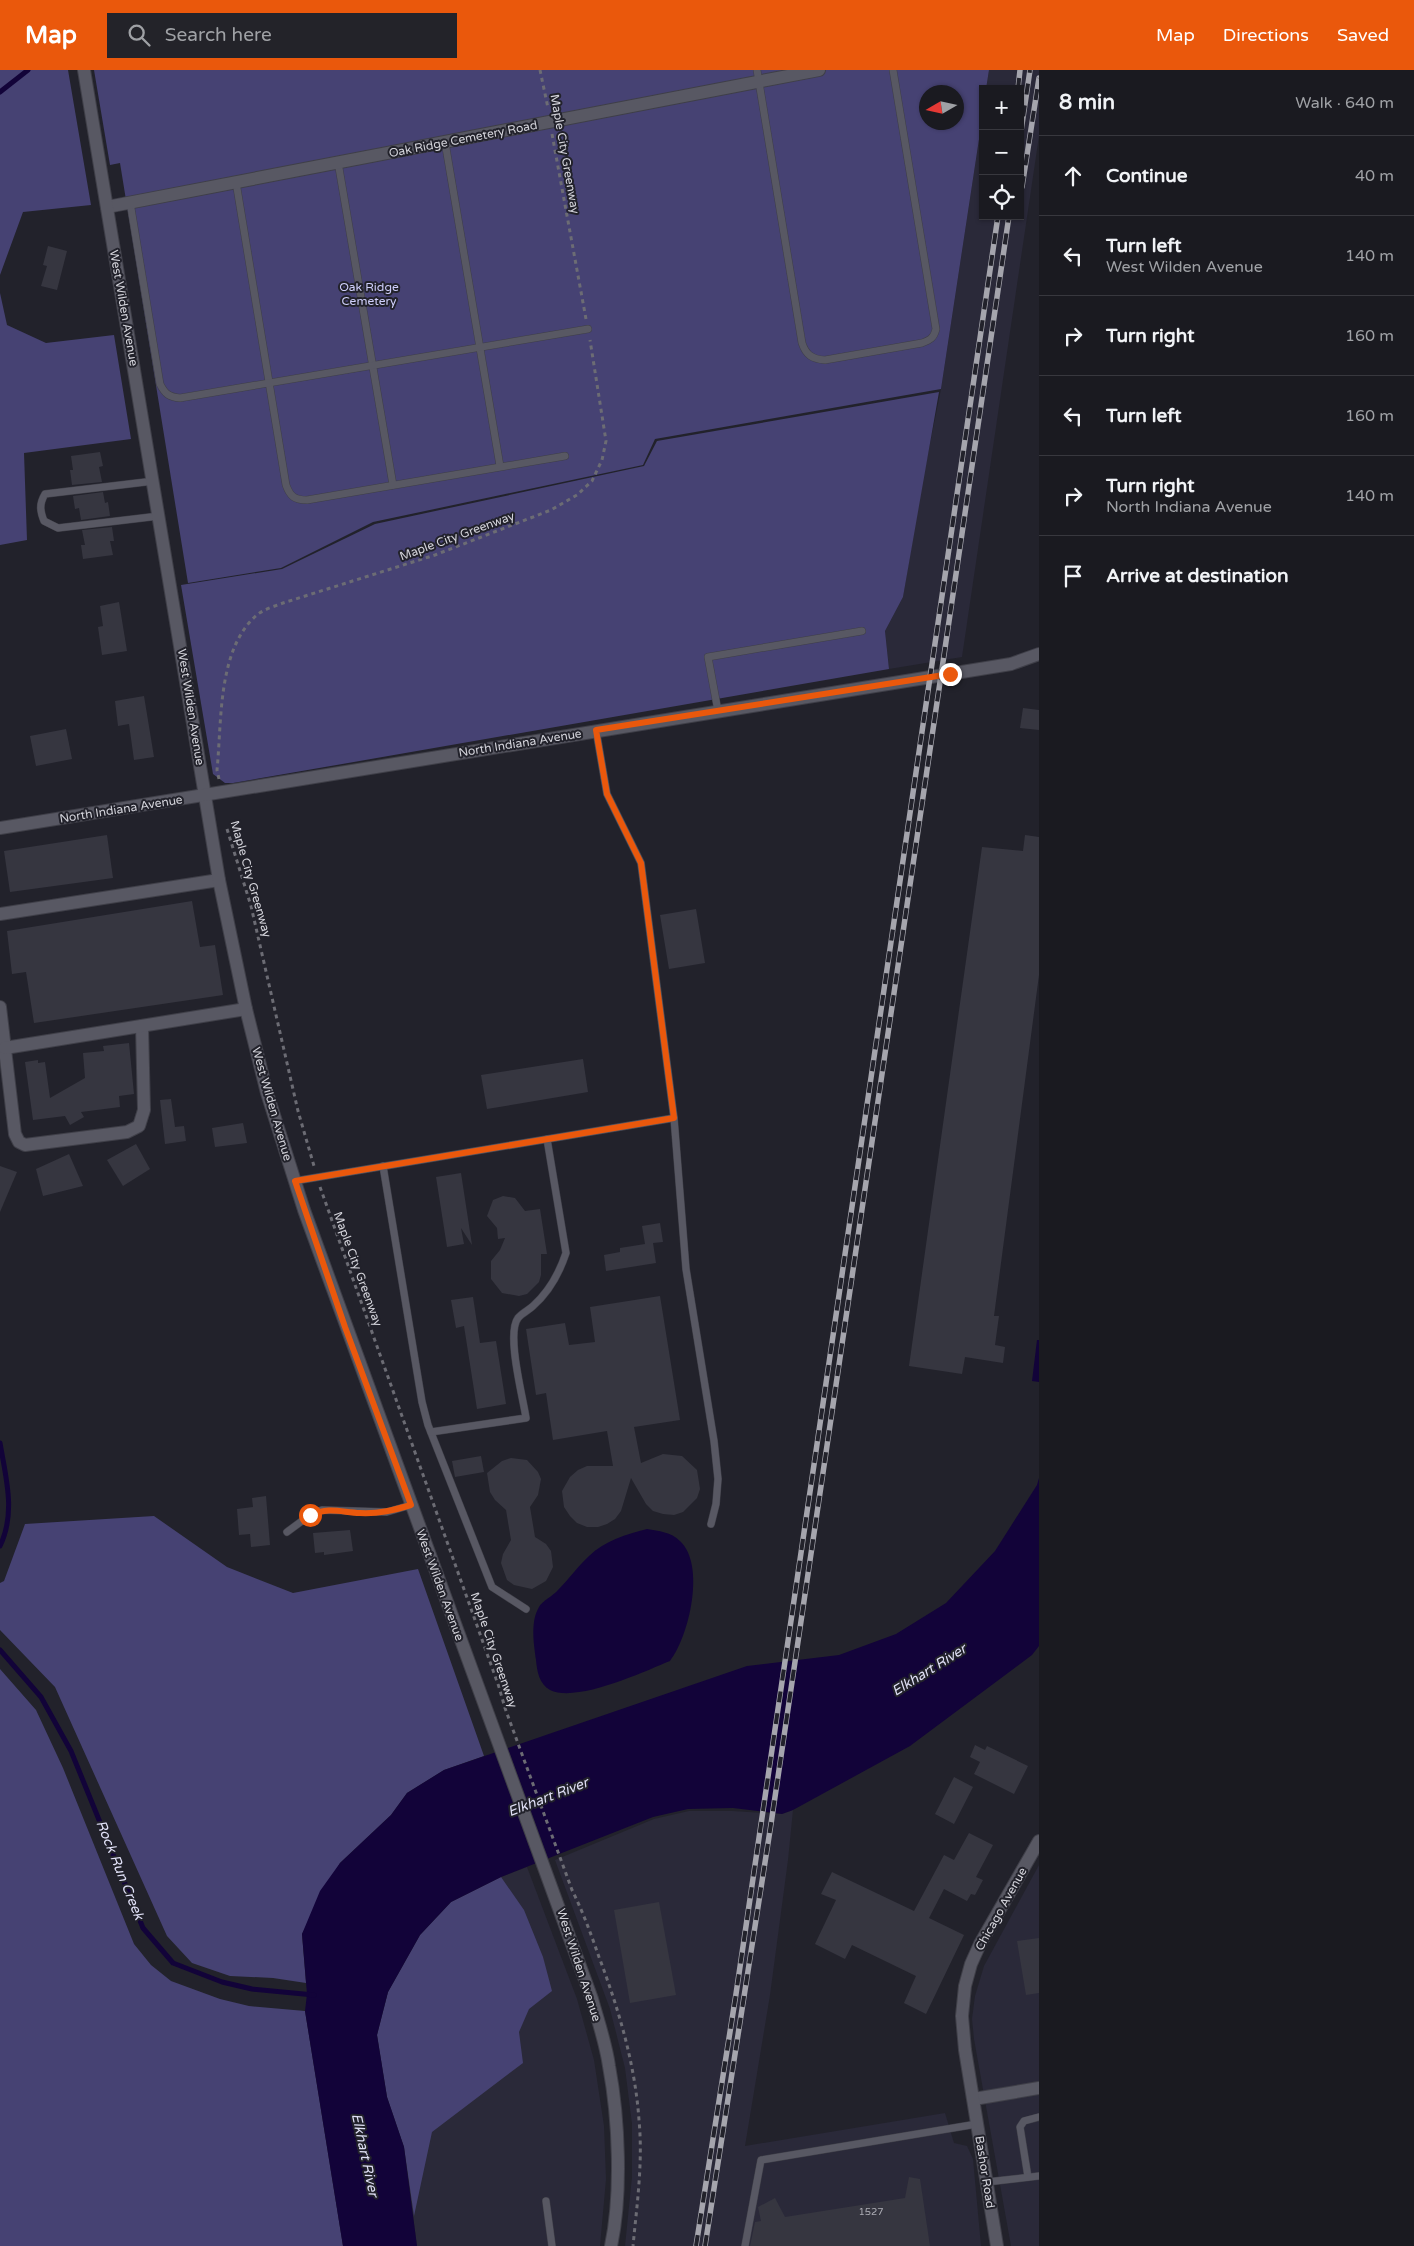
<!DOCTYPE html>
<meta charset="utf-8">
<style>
:root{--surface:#1a1a20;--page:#232329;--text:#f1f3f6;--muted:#9fa1a5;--line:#38383e;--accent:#ea580c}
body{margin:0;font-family:"Varela Round",sans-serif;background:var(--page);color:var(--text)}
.controls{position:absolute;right:15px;top:15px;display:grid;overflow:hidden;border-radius:0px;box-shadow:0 1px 4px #0004}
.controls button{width:45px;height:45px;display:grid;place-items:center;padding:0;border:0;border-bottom:1px solid var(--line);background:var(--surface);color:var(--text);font:25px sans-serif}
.compass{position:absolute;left:919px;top:15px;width:45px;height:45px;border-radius:50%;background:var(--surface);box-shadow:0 1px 4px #0004;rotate:261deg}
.stop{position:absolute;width:15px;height:15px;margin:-11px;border:4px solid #ea580c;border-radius:50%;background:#fff}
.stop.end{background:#ea580c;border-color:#fff;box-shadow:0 1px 5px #0008}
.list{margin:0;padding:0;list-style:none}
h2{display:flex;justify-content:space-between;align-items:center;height:65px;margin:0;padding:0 20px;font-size:21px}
h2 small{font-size:16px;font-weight:400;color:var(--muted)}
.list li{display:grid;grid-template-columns:32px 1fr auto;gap:15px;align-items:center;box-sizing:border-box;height:80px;padding:0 20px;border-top:1px solid var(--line)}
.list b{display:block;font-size:19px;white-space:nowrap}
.list p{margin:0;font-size:16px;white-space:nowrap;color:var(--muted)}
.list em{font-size:16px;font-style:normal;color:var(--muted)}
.icon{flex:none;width:28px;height:28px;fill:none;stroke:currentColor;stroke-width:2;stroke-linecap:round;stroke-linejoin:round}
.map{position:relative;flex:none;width:1039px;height:2176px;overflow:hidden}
header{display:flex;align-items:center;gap:30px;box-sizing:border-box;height:70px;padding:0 25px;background:var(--accent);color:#fff}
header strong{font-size:24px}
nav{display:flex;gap:28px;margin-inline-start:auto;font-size:18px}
.search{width:350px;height:45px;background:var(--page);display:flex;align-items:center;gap:12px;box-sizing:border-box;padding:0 18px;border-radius:0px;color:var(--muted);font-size:19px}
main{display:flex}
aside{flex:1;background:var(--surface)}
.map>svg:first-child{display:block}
.built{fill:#2a2939}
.green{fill:#464273;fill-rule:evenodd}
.water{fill:#120339}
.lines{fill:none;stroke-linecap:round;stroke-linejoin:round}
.stream{stroke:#120339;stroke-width:5}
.building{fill:#363640}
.service-casing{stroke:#3f3f48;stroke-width:8}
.minor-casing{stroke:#3f3f48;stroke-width:14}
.tertiary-casing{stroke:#3f3f48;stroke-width:14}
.path{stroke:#6c6c74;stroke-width:3;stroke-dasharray:4 4;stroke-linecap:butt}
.service{stroke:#585863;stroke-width:7}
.minor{stroke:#585863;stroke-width:12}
.tertiary{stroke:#585863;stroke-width:12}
.rail-casing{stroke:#a5a5ad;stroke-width:5.5}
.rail{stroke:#22222b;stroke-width:4;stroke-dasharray:11;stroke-linecap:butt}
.route{stroke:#ea580c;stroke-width:6}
.labels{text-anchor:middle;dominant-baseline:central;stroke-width:4;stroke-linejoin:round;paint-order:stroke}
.number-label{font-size:10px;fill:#acacb4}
.street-label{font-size:12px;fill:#d4d4db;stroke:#22222b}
.park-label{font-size:12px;fill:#cfcffb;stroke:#22222b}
.water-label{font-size:14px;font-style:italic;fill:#dfdff5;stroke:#22222b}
</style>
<header>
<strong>Map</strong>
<div class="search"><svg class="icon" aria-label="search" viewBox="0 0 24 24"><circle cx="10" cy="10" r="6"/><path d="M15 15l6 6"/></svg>Search here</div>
<nav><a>Map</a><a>Directions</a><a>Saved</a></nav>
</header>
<main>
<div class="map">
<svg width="1039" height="2176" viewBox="0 0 1039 2176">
<rect width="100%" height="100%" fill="#22222b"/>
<!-- built -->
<g class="built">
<polygon points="989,0 1039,0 1039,66 962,587 889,599 885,561 903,527 921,418 941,319 983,43 983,146 1020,146 1020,19 986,19"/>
<polygon points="793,1740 788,1790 770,1925 745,2076 945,2043 954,2073 967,2076 973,2089 981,2176 625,2176 632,2107 632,2054 625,1998 610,1939 555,1790 654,1749 689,1741 732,1741 782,1744"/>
<polygon points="1039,1795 1039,2176 1011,2176 974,1969 972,1949 975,1926 984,1896"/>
<polygon points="527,1797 577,1929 594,1990 604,2056 606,2109 600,2176 417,2176 404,2077 501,1807"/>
</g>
<!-- green -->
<g class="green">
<polygon points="0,0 68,0 91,135 23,142 0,205"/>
<path d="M94,0H989L986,19H983V43L941,319L655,369L643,395L373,452L281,498L188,513L120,93L110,95ZM926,22H956V52H926Z"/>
<polygon points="0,223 7,255 46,273 114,265 131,369 24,383 27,470 0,475"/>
<polygon points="939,322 903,527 885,561 889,599 233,713 225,713 213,704 181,515 282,499 375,454 644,396 657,371"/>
<polygon points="154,1446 227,1497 293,1523 418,1499 484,1686 444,1700 407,1723 391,1745 340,1793 302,1864 306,1913 273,1908 230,1906 192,1893 167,1866 55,1617 0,1560 0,1513 4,1511 25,1454"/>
<polygon points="0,1599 36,1640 63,1698 134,1874 151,1895 171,1911 220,1929 249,1936 305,1941 343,2176 0,2176"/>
<polygon points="501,1807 524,1840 543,1887 552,1921 529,1939 519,1962 523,1993 432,2062 414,2146 404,2077 387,2027 377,1965 388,1922 420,1865 451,1832"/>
</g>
<!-- water -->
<g class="water">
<polygon points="1037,1270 1039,1270 1039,1312 1032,1311"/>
<polygon points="1039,1408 1039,1576 1032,1585 910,1676 793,1740 782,1744 733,1738 688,1739 653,1747 501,1807 451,1832 420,1865 388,1922 377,1965 387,2027 404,2077 417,2176 343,2176 305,1941 307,1924 302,1864 320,1821 340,1793 391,1745 407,1723 444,1700 747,1596 839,1585 896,1564 946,1533 995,1481 1037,1415"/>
<path d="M647,1459C659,1461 671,1462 680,1471C706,1495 689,1567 670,1591C643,1602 577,1633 550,1620C539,1614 537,1601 536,1590C534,1574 530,1552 539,1537C542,1531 553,1526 558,1520C569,1509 578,1496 589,1486C604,1471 627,1464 647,1459Z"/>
</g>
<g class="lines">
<!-- stream -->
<g class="stream">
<polyline points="0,22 28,0"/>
<path d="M0,1373C6,1408 16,1443 0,1476"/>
<polyline points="0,1580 41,1627 71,1681 143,1858 173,1893 222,1912 252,1919 314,1925"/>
</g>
</g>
<!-- building -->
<g class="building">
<polygon points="48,176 67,181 57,220 41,216 47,196 43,195"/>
<polygon points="100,382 103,396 99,397 102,412 72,415 70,400 73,400 71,386"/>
<polygon points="103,422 105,433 108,432 110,446 81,450 79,438 75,439 73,426"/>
<polygon points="112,457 114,471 110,471 113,485 83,489 81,475 85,475 82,460"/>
<polygon points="119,532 127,581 102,585 98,557 103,556 100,536"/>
<polygon points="144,626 154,687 134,690 129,654 118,656 115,631"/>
<polygon points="1023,638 1039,640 1039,660 1020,658"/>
<polygon points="66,659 72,689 36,696 30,666"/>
<polygon points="107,765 113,808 10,822 4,781"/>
<polygon points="1025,765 1039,767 1039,905 994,1246 999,1246 995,1275 1005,1277 1003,1293 965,1287 962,1304 909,1296 982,777 1023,781"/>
<polygon points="192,831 200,877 215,875 223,925 34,953 26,902 12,904 7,861"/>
<polygon points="696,839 705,893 669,899 660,845"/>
<polygon points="129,973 134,1024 119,1026 120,1037 81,1042 84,1047 70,1055 65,1046 33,1050 25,992 38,990 38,993 45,992 50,1028 85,1008 83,983 104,981 103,976"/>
<polygon points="583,989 588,1022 487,1039 481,1005"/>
<polygon points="171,1029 175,1057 184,1056 186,1071 165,1074 160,1030"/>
<polygon points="243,1053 247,1073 215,1077 212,1058"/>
<polygon points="136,1074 150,1099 123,1116 107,1090"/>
<polygon points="69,1084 83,1116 43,1126 36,1099"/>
<polygon points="0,1096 17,1102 0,1142"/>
<polygon points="461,1103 472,1175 461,1158 464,1174 447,1177 436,1107"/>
<polygon points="503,1126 515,1128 525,1141 540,1139 547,1184 541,1184 541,1205 539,1212 527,1224 519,1226 502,1223 491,1209 491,1191 500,1180 505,1168 498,1169 497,1158 487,1146 493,1130"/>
<polygon points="660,1153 663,1172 653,1173 656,1193 606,1201 604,1185 620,1182 620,1178 645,1174 642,1156"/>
<polygon points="660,1226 680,1350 634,1357 641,1393 663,1384 682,1386 697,1400 700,1419 697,1428 683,1442 674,1445 663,1444 653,1441 646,1434 631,1408 621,1441 615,1449 607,1454 598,1457 587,1457 577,1453 570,1446 564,1437 562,1421 570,1407 578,1400 587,1396 613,1396 607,1361 553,1370 546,1323 536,1325 526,1259 565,1253 569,1275 595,1272 590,1237"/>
<polygon points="473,1227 480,1273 496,1271 506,1334 477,1339 464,1256 456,1258 451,1230"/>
<polygon points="481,1386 484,1402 455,1407 452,1391"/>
<polygon points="511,1388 527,1390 538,1402 541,1409 538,1425 530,1437 535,1467 546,1474 551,1481 553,1497 546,1511 532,1519 514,1515 507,1510 501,1493 503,1484 511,1470 506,1440 495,1430 490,1422 487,1403 502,1391"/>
<polygon points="266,1426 270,1475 251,1477 250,1464 239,1465 237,1439 253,1437 252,1428"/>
<polygon points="350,1460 353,1481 324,1485 324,1482 315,1483 313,1463"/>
<polygon points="975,1675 985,1680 987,1676 1028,1696 1014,1724 974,1704 980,1692 970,1687"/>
<polygon points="954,1707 973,1717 954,1754 935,1744"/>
<polygon points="969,1763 993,1775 976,1807 983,1810 975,1825 971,1824 967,1831 944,1819 929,1848 964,1865 926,1944 904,1933 916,1906 852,1875 845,1889 815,1874 836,1830 821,1824 832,1802 914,1841 944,1785 954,1790"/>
<polygon points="659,1832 676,1925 630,1933 614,1840"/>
<polygon points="1039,1868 1039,1923 1026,1925 1017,1871"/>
<polygon points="909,2107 920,2109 930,2176 750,2176 755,2152 761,2151 758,2137 775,2128 785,2147 905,2128"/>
</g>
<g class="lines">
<!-- service casing -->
<g class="service-casing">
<g id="service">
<path d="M757,0L802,273C806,285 812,289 825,290L922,273C930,270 934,268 936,259L893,0"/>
<polyline points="445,72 500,396"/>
<polyline points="338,92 393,415"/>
<path d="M236,112L286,415C290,426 294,430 307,430L565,386"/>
<path d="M130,132L160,314C165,324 169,327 180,328L588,259"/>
<path d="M154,411L45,424C39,434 40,441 44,451L58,458L159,446"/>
<polyline points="718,641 708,587 862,561"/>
<polyline points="596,660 607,724 641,793 674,1048 686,1199 714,1371 718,1409 716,1434 711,1454"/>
<polyline points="383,1096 422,1332 428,1355 492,1517 526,1539"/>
<polyline points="295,1111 674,1048"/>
<path d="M431,1362L526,1348C523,1327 506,1264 518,1248C522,1243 529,1240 533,1236C550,1221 559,1204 566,1183L547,1069"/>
<polyline points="287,1462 310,1445 322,1440 387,1442 411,1435"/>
<polyline points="1028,2107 1020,2057 1024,2051 1039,2047"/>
<polyline points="987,2112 1039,2106"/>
<polyline points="546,2131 552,2176"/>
<polyline points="745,2176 761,2090 977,2054"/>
</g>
</g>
<!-- minor casing -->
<g class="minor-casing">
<g id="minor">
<polyline points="107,137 819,0"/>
<polyline points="0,844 219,810"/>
<polyline points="0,937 15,1064 19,1072 25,1075 127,1062 139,1056 144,1040 142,956"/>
<polyline points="5,978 246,939"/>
<polyline points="974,2029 1039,2018"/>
</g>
</g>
<!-- tertiary casing -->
<g class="tertiary-casing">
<g id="tertiary">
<path d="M84,0L219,810L246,939L267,1023L304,1140L592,1929C598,1951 606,1974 609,1996C619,2049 622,2124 611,2176"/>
<polyline points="0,758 1011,594 1039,584"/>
<polyline points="997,2176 965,1980 962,1946 965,1916 971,1894 980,1874 1039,1771"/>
</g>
</g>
<!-- path -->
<g class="path">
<polyline points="540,0 548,38"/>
<polyline points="552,64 586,249"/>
<path d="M219,709L217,700C222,651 217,578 258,544C265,539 275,536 283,533L435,485L551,440L577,425L592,411L602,390L606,371L590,270"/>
<polyline points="227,759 251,836 298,1041 314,1096"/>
<path d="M320,1117L499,1617L505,1638L572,1820C583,1842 591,1864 599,1887C619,1940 635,1994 639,2050C643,2092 637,2134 633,2176"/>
</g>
<!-- service -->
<use href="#service" class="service"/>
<!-- minor -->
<use href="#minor" class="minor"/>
<!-- tertiary -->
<use href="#tertiary" class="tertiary"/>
<!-- rail casing -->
<g class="rail-casing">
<g id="rail">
<polyline points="1018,19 1020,0"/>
<polyline points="1020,68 1030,0"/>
<polyline points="1022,117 1039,8"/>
<polyline points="696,2176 736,1924 998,146"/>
<polyline points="705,2176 771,1754 1009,146"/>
</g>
</g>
<!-- rail -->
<use href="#rail" class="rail"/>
</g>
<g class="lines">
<!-- route -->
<path class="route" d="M310,1445C330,1437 340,1442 360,1443C379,1444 394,1440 411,1435L345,1257L295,1111L674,1048L641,793L607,724L596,660L950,604"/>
</g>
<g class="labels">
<!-- number labels -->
<g class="number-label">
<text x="871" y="2142">1527</text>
</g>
<!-- street labels -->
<g class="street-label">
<text transform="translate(463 69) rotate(-11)">Oak Ridge Cemetery Road</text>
<text transform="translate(565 84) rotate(80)">Maple City Greenway</text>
<text transform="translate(124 238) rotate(80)">West Wilden Avenue</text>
<text transform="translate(457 466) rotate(-20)">Maple City Greenway</text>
<text transform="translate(191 637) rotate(81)">West Wilden Avenue</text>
<text transform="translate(520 673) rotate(-9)">North Indiana Avenue</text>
<text transform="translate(121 739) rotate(-9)">North Indiana Avenue</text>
<text transform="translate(251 809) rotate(74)">Maple City Greenway</text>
<text transform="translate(272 1034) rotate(74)">West Wilden Avenue</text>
<text transform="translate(358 1199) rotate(70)">Maple City Greenway</text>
<text transform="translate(440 1515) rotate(70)">West Wilden Avenue</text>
<text transform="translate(494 1580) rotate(71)">Maple City Greenway</text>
<text transform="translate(1001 1839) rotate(-61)">Chicago Avenue</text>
<text transform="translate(579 1895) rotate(72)">West Wilden Avenue</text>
<text transform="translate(985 2102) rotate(81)">Bashor Road</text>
</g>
<!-- park labels -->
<g class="park-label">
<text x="369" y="217">Oak Ridge<tspan x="369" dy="14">Cemetery</tspan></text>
</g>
<!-- water labels -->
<g class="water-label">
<text transform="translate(929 1600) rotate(-32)">Elkhart River</text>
<text transform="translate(548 1727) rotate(-21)">Elkhart River</text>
<text transform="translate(120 1800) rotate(68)">Rock Run Creek</text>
<text transform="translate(365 2085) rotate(78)">Elkhart River</text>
</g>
</g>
</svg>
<div class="controls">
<button>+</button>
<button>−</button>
<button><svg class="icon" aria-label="locate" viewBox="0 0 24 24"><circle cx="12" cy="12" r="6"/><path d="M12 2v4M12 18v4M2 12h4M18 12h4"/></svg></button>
</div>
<svg class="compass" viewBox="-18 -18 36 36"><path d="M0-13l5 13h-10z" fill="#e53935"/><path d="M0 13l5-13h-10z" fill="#9fa1a5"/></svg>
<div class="stop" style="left:310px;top:1445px"></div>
<div class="stop end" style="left:950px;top:604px"></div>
</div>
<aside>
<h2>8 min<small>Walk · 640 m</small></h2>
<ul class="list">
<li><svg class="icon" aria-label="ahead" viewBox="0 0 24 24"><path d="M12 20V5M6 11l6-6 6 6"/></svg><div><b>Continue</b></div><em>40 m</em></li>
<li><svg class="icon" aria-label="left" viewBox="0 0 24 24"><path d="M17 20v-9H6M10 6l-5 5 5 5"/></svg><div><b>Turn left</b><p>West Wilden Avenue</p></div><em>140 m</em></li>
<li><svg class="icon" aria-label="right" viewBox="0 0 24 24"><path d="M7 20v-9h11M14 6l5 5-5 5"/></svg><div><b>Turn right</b></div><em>160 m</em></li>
<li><svg class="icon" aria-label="left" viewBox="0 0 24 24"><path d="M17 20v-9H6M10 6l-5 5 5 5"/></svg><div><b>Turn left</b></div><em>160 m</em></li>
<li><svg class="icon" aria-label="right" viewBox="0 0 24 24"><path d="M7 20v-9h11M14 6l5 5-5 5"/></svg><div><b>Turn right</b><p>North Indiana Avenue</p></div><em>140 m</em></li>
<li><svg class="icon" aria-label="arrive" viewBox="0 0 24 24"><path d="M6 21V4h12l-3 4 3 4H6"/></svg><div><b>Arrive at destination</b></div></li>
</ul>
</aside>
</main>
